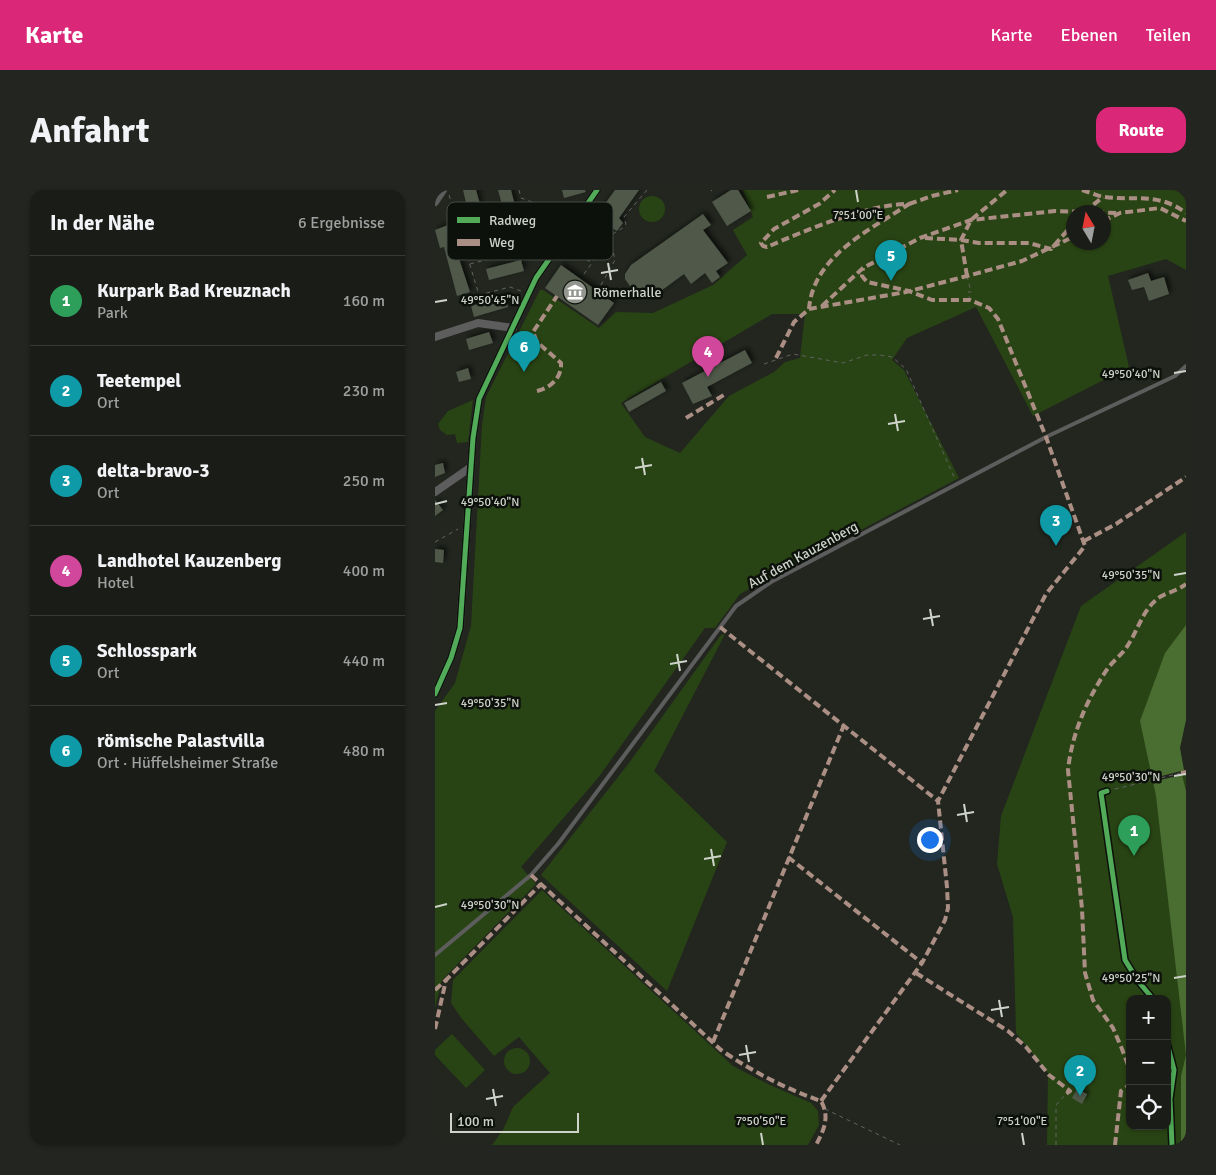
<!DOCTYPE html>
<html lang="de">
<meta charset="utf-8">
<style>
:root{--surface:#1a1c17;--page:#232520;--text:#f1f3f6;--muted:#9fa1a1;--line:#383a36;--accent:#db2777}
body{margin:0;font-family:Signika,sans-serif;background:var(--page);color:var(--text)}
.controls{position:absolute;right:15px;bottom:15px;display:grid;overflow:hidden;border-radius:10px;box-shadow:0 1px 4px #0004}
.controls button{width:45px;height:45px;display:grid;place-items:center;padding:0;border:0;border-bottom:1px solid var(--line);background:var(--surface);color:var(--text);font:25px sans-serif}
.compass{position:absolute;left:631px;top:15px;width:45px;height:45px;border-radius:50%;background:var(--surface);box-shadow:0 1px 4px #0004;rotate:350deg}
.scale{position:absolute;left:15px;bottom:12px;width:129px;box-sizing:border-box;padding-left:5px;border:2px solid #ced3ca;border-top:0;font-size:14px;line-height:18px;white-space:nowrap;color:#ced3ca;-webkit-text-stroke:4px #0d110b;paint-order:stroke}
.you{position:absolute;left:494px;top:649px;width:18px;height:18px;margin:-12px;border:4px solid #fff;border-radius:50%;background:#1a73e8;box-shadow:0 0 0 8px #1a73e833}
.badge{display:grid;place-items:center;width:32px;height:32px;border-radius:50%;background:var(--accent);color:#fff;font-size:16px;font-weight:700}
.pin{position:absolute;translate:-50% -41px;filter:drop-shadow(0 1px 2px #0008)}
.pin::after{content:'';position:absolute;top:26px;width:18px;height:15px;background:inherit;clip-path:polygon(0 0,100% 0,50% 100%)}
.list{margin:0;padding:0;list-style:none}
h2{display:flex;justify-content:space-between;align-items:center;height:65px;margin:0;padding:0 20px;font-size:21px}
h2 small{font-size:16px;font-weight:400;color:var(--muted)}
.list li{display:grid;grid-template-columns:32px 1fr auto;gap:15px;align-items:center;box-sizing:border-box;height:90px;padding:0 20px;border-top:1px solid var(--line)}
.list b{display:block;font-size:19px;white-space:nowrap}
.list p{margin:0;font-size:16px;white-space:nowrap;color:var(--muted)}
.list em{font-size:16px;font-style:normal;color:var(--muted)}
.icon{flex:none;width:28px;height:28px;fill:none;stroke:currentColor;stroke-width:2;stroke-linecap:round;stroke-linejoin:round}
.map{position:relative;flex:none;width:751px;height:955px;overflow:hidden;border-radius:15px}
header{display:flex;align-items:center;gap:30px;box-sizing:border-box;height:70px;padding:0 25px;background:var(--accent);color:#fff}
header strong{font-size:24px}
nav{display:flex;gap:28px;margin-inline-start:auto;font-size:18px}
.intro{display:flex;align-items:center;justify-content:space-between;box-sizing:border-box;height:120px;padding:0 30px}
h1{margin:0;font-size:35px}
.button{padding:12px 22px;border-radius:15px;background:var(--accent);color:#fff;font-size:18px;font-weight:700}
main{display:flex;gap:30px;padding:0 30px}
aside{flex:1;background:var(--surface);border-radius:15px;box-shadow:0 1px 4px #0004}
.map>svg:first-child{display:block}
.green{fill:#294414;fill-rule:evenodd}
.water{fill:#4a6e31}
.pier{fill:#22261f}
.building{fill:#4f5848;filter:url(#shadow)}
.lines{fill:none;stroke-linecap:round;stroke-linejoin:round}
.path{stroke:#626261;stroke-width:1;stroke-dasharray:4 4;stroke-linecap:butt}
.lane{stroke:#5e5d5e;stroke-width:4}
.street{stroke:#5e5d5e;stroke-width:8}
.quiet{stroke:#ac8f84;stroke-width:4;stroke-dasharray:8 4;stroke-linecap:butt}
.cycleway-casing{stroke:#0d110b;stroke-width:8}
.cycleway{stroke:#51ab58;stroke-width:5}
.ticks{fill:none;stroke:#ced3ca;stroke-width:2}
.labels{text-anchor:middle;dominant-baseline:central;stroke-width:5;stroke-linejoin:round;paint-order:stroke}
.poi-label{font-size:14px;fill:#ced3ca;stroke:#0d110b;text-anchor:start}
.street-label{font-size:14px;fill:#ced3ca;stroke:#0d110b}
.key{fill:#0d110b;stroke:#474b44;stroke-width:1}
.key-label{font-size:14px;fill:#ced3ca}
.ticks-label{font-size:12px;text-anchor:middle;fill:#ced3ca;stroke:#0d110b;stroke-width:5;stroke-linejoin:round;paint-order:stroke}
</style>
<header>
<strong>Karte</strong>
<nav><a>Karte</a><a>Ebenen</a><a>Teilen</a></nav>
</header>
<div class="intro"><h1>Anfahrt</h1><a class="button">Route</a></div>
<main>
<aside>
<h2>In der Nähe<small>6 Ergebnisse</small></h2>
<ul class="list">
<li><span class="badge" style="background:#2e9e5b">1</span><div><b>Kurpark Bad Kreuznach</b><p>Park</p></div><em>160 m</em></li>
<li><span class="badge" style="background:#0f9aa8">2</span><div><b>Teetempel</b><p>Ort</p></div><em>230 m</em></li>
<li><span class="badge" style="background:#0f9aa8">3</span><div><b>delta-bravo-3</b><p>Ort</p></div><em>250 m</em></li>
<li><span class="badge" style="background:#d1479c">4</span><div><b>Landhotel Kauzenberg</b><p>Hotel</p></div><em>400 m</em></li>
<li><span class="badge" style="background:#0f9aa8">5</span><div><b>Schlosspark</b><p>Ort</p></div><em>440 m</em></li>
<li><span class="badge" style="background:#0f9aa8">6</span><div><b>römische Palastvilla</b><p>Ort · Hüffelsheimer Straße</p></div><em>480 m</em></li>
</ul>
</aside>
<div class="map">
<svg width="751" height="955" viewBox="0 0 751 955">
<defs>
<filter id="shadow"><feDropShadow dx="3" dy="-3" stdDeviation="2.5" flood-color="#0009"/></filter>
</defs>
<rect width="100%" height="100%" fill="#22261f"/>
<!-- green -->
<g class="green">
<path d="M308,0H751V80L731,69L673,86L694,177L598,226L541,117L472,148L457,170L469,180L524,288L305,404L280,438H270L163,588L86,677L101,694L7,790L0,818V521L20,493L36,436L47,235L51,207L105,100H108L164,138L181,122L218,123L278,95L312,65L298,40L318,27ZM638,22H668V52H638ZM337,124H370L365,168L350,172L339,182L294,206L245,263L210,247L186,213Z"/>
<circle cx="217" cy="19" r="13"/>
<polygon points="38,210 33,252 22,253 20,244 12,245 5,240 3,234 13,221"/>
<path d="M751,342V520L743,552L746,581L751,580V955H612L613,883L581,843L578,727L562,674L566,626L646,416ZM695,809H732V936H695Z"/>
<polygon points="290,444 219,581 292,652 232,801 106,685 194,573 286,445"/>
<polygon points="107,700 298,876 335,895 376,913 383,921 384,935 373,955 57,955 68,940 78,917 115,883 84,847 59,866 27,829 16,813 18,790"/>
<polygon points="17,844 50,880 31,898 0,865 0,860"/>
<circle cx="82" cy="871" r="13"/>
</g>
<!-- water -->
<polygon class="water" points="751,435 751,530 745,558 749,580 746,581 751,601 751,955 746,955 746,886 751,865 721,606 705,531 730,463"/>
<!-- pier -->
<polygon class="pier" points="746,581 747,585 716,592 715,589"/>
<!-- building -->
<g class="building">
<polygon points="28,0 41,0 45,14 41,15 50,50 39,53 30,18 32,17"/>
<polygon points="63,0 76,0 81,19 69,22"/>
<polygon points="127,0 150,0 151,2 129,8"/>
<polygon points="180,0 204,0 184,28 188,33 182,41 177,38 154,72 137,60"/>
<polygon points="296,0 303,0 316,21 292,36 277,12"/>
<polygon points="268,24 276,35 268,40 293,73 281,81 285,87 277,93 270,83 256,94 249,84 219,106 213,99 203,101 197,99 190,89 190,84 196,75"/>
<polygon points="13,35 35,102 22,106 9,57 5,58 0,40"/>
<polygon points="86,70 89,81 54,90 51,79"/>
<polygon points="126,75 179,113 163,135 110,98"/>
<polygon points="713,83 716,91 729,87 734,104 714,111 709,97 697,100 693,90"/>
<polygon points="70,106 73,117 39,127 36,116"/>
<polygon points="54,142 58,153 34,160 31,149"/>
<polygon points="310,160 317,173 272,197 277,206 258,214 247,193"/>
<polygon points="33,178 36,189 24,192 21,182"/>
<polygon points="226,192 231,201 194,222 189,213"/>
<polygon points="8,273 10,283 0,287 0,275"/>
<polygon points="0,310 8,320 0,326"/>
<polygon points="0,359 9,360 8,373 0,372"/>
<polygon points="642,899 652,904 647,914 637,908"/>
</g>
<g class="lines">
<!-- path -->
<g class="path">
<polyline points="84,0 86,8 125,22 128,34"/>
<polyline points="276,1 277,0"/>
<polyline points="14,5 44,105 75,97 86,101"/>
<polyline points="86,25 111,18"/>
<polyline points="35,74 97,58 107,65"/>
<polyline points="149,84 175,48"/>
<polyline points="532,86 536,102 533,102 535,110"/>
<path d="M166,95L180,70L175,47C179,41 187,41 191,34L189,27L212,0"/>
<polyline points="329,174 358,164 408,173 432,165 445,165 457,167 471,179 519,287"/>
<polyline points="0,352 23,339"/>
<polyline points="750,582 751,587"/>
<polyline points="672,601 746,583"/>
<polyline points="390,919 465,955"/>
<polyline points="621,955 621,915 631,904"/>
</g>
<!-- lane -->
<polyline class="lane" points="0,765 96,685 123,654 301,416 336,392 611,247 740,186 751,176"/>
<!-- street -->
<g class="street">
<polyline points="0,12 8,0"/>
<polyline points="0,147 43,133 78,138"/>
<polyline points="0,302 36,277"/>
<polyline points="0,504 16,468 25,438 38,248 44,209 101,88 162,0"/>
</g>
<!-- quiet -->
<g class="quiet">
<path d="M647,0C654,2 662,6 669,7C701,11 723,2 751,23"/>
<polyline points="332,7 363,0"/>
<polyline points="474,14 497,6 523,0"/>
<polyline points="649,22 668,7"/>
<polyline points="668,31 685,23 725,18 751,31"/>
<polyline points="490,48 526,50 544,53 594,53 616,59 638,34"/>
<polyline points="532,86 526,50 536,30 572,0"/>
<polyline points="387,116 428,78 485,48 536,30 620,21 685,23"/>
<path d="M374,119C378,66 435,40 474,14C433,14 371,40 332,57L328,56L326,53L339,39L384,14L400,0"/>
<polyline points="341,168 359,132 374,119 471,102 532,86 587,71 638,47"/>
<path d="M102,201C115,198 127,188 126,173L102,152L98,142L122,106"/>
<polyline points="251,228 292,203"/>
<polyline points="649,351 681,334 751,287"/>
<polyline points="285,437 503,611"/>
<polyline points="746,583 751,582"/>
<polyline points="353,667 487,773"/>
<path d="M96,685L286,860C318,882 349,898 386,911C395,927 389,940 381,955"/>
<polyline points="481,783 573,841 591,857 614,885 635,901 631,904"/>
<polyline points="0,800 11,790"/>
<polyline points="0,839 11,790 106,694"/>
<polyline points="278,852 409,535"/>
<polyline points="386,911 487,773 510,730 513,718 512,697 503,611 611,404 650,356 611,247 563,129 554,118 535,110 497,110 474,101 432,92 427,86 428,78"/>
<path d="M680,955L686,901L693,896V875L687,859L678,838L658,810L650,783L647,719L633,580C637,543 652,509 673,478C679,470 688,464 693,455C703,440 707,422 721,410C728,403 741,402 751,394"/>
</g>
<!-- cycleway casing -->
<g class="cycleway-casing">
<g id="cycleway">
<polyline points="0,504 16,468 25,438 38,248 44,209 101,88 162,0"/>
<polyline points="672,601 666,603 690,770 703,791 718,809"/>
<polyline points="732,853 739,880 735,909 737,955"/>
</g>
</g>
<!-- cycleway -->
<use href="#cycleway" class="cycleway"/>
</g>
<!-- ticks -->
<path class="ticks" d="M421,0L423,12M173,73L176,90M166,83L183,80M0,112L12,110M739,183L751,181M460,224L463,241M453,234L470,231M207,268L210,285M200,278L217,275M0,314L12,311M739,385L751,383M495,419L498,436M488,429L505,426M242,464L245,481M235,474L252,471M0,515L12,513M739,586L751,584M529,614L532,632M522,625L539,622M276,659L279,676M269,669L286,666M0,717L12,714M739,788L751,786M564,810L567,827M556,820L574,817M311,855L314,872M304,865L321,862M58,899L61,916M51,909L68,906M326,943L328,955M587,943L589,955"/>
<!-- icons -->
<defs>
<g id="museum-disc" transform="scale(1.25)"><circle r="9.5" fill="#92968e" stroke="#0d110b"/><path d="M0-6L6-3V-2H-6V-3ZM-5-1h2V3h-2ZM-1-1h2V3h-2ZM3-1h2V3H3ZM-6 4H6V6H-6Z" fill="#fff"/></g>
</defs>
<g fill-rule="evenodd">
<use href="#museum-disc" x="140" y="102"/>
</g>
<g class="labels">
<!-- poi labels -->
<g class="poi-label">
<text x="158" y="102">Römerhalle</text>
</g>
<!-- street labels -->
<g class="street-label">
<text transform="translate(368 365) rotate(-29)">Auf dem Kauzenberg</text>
</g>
</g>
<!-- legend -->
<rect x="12" y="12" width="166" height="58" rx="8" class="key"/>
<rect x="22" y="27" width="23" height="6" fill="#51ab58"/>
<rect x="22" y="49" width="23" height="7" fill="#ac8f84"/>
<g class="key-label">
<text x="54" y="35">Radweg</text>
<text x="54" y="57">Weg</text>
</g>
<g class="ticks-label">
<text x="423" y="29">7°51'00"E</text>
<text x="55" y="114">49°50'45"N</text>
<text x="696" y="188">49°50'40"N</text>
<text x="55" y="316">49°50'40"N</text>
<text x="696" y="389">49°50'35"N</text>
<text x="55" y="517">49°50'35"N</text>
<text x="696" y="591">49°50'30"N</text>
<text x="55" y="719">49°50'30"N</text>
<text x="696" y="792">49°50'25"N</text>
<text x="326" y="935">7°50'50"E</text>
<text x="587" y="935">7°51'00"E</text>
</g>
</svg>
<div class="controls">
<button>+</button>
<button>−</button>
<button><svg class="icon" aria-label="locate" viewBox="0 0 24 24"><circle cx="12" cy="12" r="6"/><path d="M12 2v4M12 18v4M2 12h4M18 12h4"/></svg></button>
</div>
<svg class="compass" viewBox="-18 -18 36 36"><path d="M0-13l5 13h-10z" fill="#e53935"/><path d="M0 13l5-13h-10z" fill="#9fa1a1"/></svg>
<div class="scale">100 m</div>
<div class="you"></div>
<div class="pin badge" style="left:699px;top:666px;background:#2e9e5b">1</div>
<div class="pin badge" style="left:645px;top:906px;background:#0f9aa8">2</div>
<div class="pin badge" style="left:621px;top:356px;background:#0f9aa8">3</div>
<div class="pin badge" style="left:273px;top:187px;background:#d1479c">4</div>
<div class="pin badge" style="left:456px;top:91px;background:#0f9aa8">5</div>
<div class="pin badge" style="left:89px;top:182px;background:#0f9aa8">6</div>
</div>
</main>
